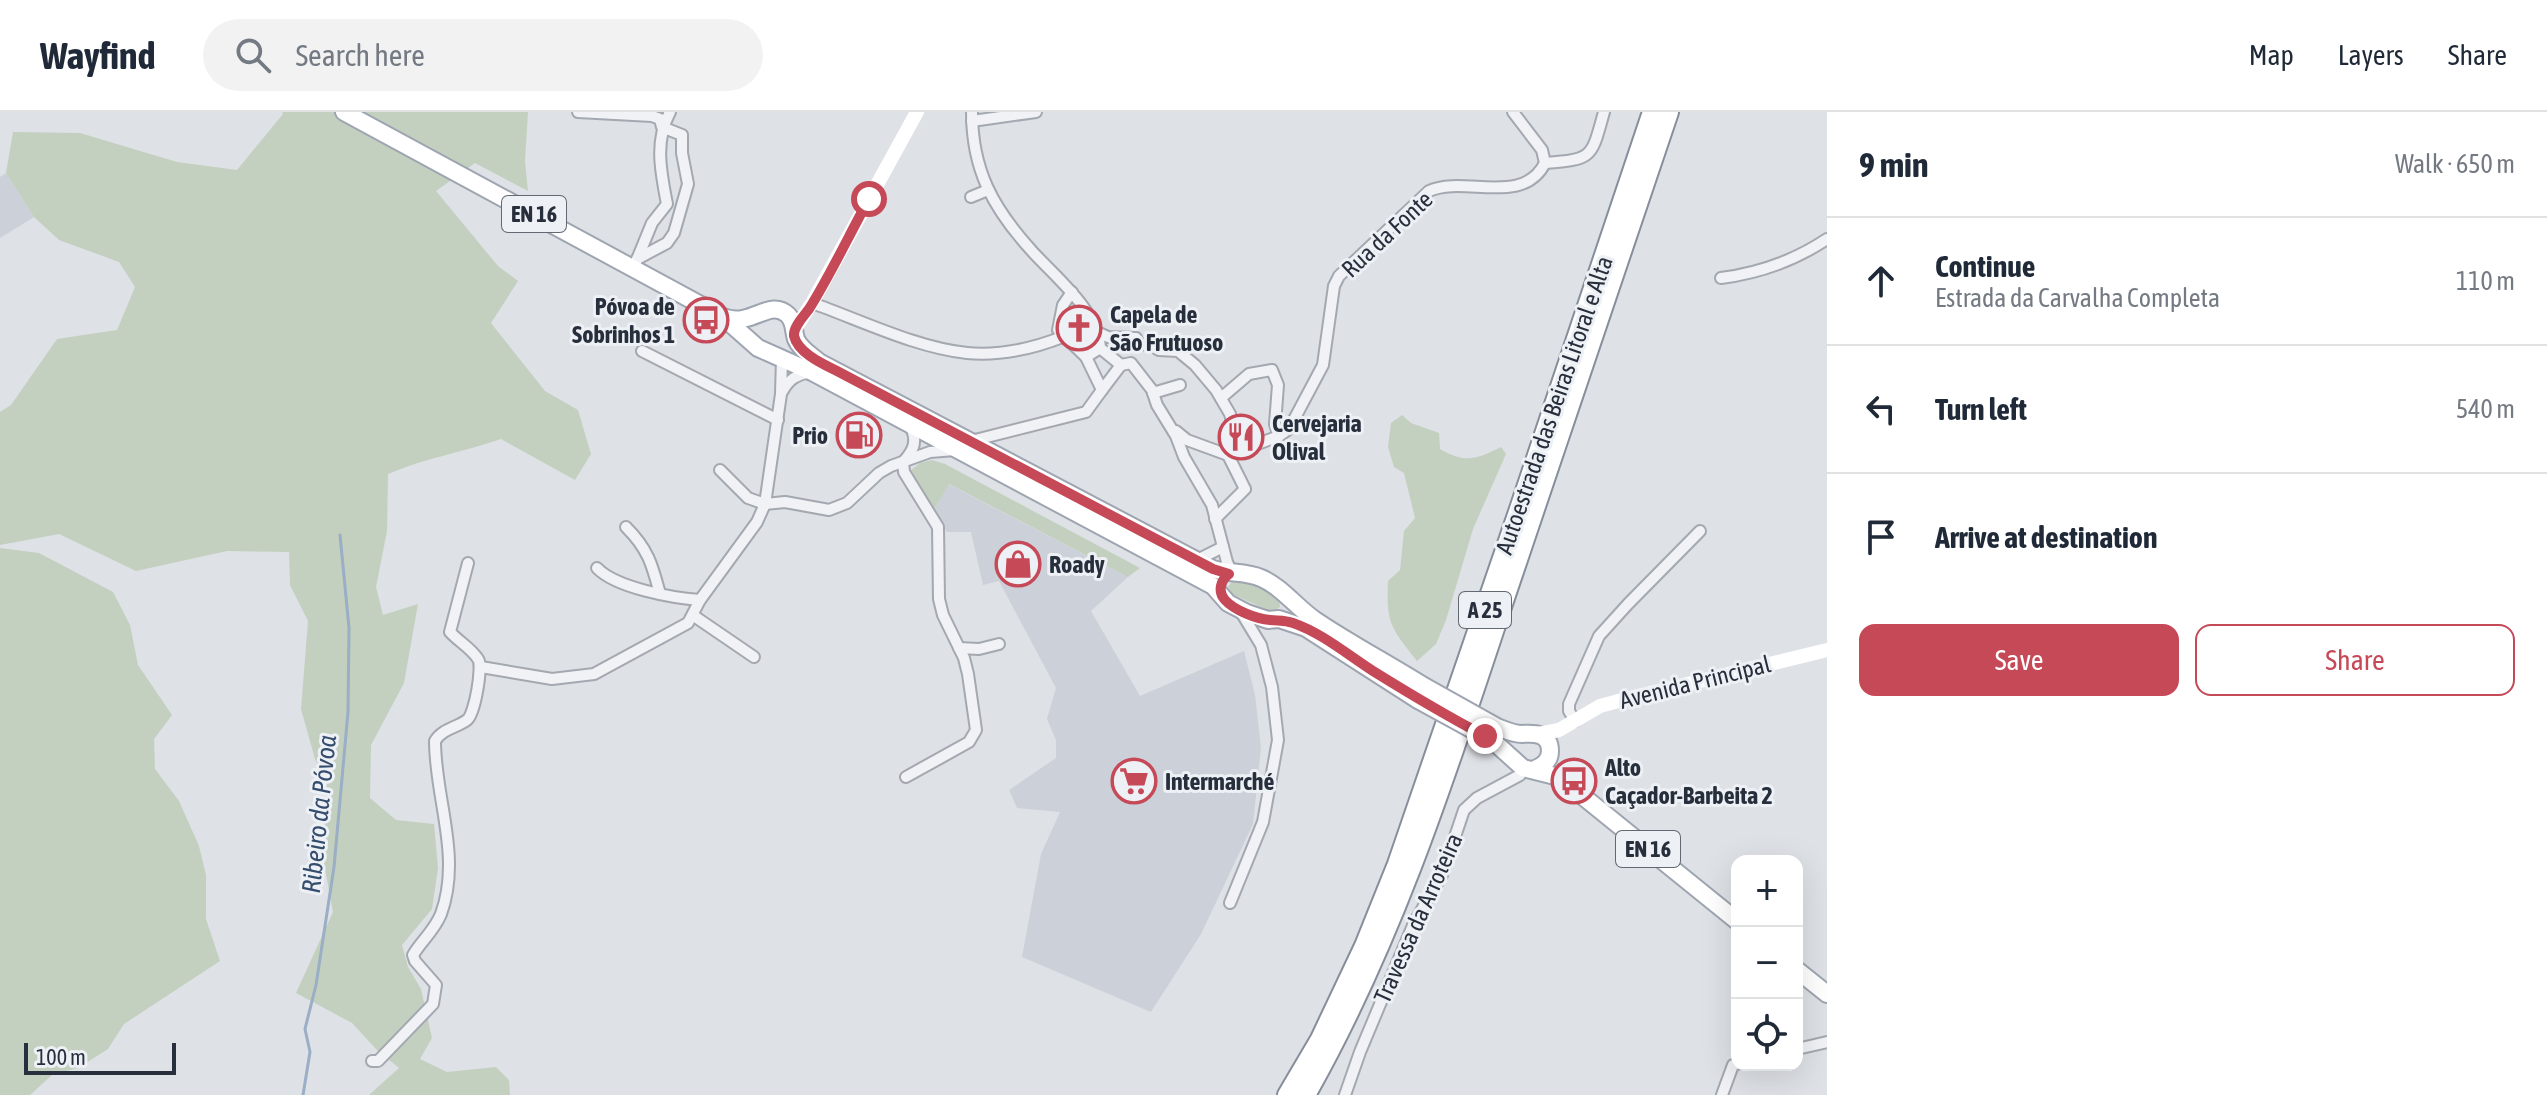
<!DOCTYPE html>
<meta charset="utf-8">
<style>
:root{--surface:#fff;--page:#f2f2f3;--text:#1f2937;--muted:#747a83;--line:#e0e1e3;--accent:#c64958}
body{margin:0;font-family:"Asap Condensed",sans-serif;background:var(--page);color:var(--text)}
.controls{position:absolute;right:24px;bottom:24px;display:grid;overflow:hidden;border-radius:16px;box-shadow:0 8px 32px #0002}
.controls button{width:72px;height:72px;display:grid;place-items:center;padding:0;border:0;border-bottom:2px solid var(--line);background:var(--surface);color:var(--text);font:40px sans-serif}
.scale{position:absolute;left:24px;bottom:20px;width:152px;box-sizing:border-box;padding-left:8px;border:4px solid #282f3c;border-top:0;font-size:22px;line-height:28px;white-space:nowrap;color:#282f3c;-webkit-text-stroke:6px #edf0f4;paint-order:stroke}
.stop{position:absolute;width:24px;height:24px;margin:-18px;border:6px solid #c64958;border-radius:50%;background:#fff}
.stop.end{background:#c64958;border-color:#fff;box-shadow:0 2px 8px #0008}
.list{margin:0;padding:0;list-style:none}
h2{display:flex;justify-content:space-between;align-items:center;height:104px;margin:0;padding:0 32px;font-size:34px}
h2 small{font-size:26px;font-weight:400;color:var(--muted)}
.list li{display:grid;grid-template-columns:52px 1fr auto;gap:24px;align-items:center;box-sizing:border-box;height:128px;padding:0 32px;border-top:2px solid var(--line)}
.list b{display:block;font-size:30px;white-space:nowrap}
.list p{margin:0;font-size:26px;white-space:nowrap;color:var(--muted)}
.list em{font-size:26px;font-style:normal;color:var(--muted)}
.actions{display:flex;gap:16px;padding:24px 32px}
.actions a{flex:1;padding:18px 0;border:2px solid var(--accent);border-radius:16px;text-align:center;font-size:28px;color:var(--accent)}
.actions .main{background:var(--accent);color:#fff}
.icon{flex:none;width:44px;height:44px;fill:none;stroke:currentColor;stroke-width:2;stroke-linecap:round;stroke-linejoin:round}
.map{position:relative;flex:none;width:1827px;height:983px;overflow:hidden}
header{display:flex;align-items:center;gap:48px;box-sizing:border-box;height:112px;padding:0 40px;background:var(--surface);border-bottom:2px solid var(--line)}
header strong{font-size:38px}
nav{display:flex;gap:44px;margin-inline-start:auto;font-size:28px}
.search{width:560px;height:72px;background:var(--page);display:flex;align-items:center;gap:20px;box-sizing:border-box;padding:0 28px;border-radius:44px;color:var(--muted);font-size:30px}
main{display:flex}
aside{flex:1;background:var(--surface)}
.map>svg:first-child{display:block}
.built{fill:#ccd0d8}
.green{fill:#c3d0bf}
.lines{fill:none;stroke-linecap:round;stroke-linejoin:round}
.stream{stroke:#9aaec5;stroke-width:3}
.street-casing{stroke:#a4a8b0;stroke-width:14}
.primary-casing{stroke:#9ea5b1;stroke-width:20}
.highway-casing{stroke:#868e9c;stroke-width:22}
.street{stroke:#f0f2f5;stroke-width:10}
.secondary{stroke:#fff;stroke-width:14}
.primary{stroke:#fff;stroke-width:16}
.highway{stroke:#fff;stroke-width:18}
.primary-bridge-casing{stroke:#9ea5b1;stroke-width:20;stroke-linecap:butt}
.primary-bridge{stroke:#fff;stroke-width:16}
.route{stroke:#c64958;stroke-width:10}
.labels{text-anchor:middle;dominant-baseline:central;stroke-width:6;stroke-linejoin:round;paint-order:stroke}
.shield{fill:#edf0f4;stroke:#636973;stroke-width:2}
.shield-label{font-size:22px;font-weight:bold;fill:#282f3c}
.street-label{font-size:24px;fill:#282f3c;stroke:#edf0f4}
.poi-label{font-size:24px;font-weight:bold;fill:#282f3c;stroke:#edf0f4;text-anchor:start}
.water-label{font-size:26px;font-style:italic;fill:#354d6e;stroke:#edf0f4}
</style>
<header>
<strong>Wayfind</strong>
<div class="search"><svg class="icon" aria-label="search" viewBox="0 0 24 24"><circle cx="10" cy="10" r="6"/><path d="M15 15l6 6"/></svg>Search here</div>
<nav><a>Map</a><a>Layers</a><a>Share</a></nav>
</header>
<main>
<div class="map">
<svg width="1827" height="983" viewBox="0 0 1827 983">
<rect width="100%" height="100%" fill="#dee1e6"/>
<!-- built -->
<g class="built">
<polygon points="6,61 34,105 0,126 0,65"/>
<polygon points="948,372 1128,465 1091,499 1140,584 1244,539 1255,583 1261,636 1253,712 1201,822 1151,900 1022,845 1041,742 1060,700 1017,696 1009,678 1056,646 1056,628 1047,607 1056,576 999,469 983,473 971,420 947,420 933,399"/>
</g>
<!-- green -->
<g class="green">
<path d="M282,0H528L525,49L528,79L475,51L436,79L498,154L518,169L491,211L545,279L578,298L591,342L575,368L501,327C464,340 425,346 388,362L387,419L376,475L383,503L418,492L404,571L371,633L370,686L396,708L434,712L438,756L432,797L402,833L408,855L421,877L432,926L420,947L447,960L496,955L509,968L510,983H369L399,956L376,937L352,911L296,881L333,800L323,746L327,671L315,647L301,597L308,509L290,473L289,440L227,439L136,459L59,422L0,433V300L11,293L57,227L117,218L135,175L119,150L59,128L34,105L6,61L13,20L80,21L177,50L237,58L283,2Z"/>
<path d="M1402,303L1411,311L1439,321L1440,337C1465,352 1477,347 1501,335L1506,342L1473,417L1446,508L1436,532L1417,549C1391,516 1386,512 1388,469L1400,458L1404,419L1415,406L1404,361L1394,355L1388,335L1391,311Z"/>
<polygon points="932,348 945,352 1140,456 1128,465 949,372 933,399 911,358 920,351"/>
<polygon points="0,436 39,441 113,480 130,513 138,553 172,603 154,627 155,657 179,689 199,734 206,763 206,807 220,849 124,912 108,937 78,956 53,962 30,983 0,983"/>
<polygon points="1233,468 1259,474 1279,487 1280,495 1272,500 1232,482 1228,475"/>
</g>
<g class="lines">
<!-- stream -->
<polyline class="stream" points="303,983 310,940 305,917 316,873 334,755 348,600 349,516 340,423"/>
<!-- street casing -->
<g class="street-casing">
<g id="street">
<polyline points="578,0 652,4 660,7 662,15 682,23 682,41 688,72 674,121 667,131 637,147"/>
<path d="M972,0C972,58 993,96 1031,138C1055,165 1098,198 1100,236"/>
<polyline points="1513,0 1542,38 1545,51"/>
<polyline points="972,9 1036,0"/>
<path d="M1545,51C1594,47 1591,46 1604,0"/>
<polyline points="971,85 988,78"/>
<path d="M636,150L652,111L667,92C661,61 654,29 670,0"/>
<path d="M1721,166C1760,161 1794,149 1827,127"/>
<polyline points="1072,180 1063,193 1058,218 1086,245 1100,236 1121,253"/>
<path d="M812,191C860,208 917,236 967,241C1000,244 1035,236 1065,224"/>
<polyline points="1099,221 1108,225 1136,226 1138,232 1151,233 1159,238 1178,239 1195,253 1216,278 1230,302 1233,313 1232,332 1237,339"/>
<polyline points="642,239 778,308"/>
<polyline points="1086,245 1102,278 1121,253"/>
<polyline points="1121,253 1131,251 1152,278 1157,293 1176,324 1184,345 1212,393 1227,450 1232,461"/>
<path d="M782,280C789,267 796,263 810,260"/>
<polyline points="1153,281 1180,273"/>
<polyline points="1221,286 1249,262 1272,258 1278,273 1275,312 1279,324"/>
<polyline points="1176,319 1187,328 1228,343"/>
<polyline points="971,329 1086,300 1102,278"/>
<path d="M1228,343L1279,324L1289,317L1323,253L1334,174L1339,164L1429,79C1464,63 1523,95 1545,51"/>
<path d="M904,349C914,338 918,328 910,314"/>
<polyline points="903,350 904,360 938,415 939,487 943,503 964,546 968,562 976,618 969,630 906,665"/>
<polyline points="720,358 748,386 765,392 785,390 829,398 847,391 879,361 891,354 930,340 955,338"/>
<polyline points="1215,407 1245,377 1228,343"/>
<path d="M626,415C648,437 652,452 660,482"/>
<polyline points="1197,448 1223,435"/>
<path d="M597,456C616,476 673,486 700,488"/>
<polyline points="694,504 754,545"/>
<polyline points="959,536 979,537 999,532"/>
<polyline points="481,555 552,567 594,562 688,511 700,488 757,410 765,392 781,282 782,246"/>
<polyline points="1575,609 1569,599 1569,592 1599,524 1628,492 1700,419"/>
<polyline points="1230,791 1263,710 1278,628 1272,575 1261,533 1241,500"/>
<polyline points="1797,937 1827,930"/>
<path d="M372,949H378L433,892L436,873L415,849L413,843C422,828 434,819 441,802C462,744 435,687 435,629C442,617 456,616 467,608C475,602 483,553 478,547C471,536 458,529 450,520L468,451"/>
<polyline points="1345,983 1360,940 1414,811 1442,763 1464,698 1477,686 1520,663 1523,656"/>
<polyline points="1722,983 1733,953 1737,952"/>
</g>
</g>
<!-- primary casing -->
<g class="primary-casing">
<g id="primary">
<polyline points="344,0 723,205 758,236 812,260 1213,474 1228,491 1247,501 1268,508 1279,507 1306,516 1418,588"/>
<path d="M726,206C753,214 770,186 788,203C795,210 793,218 796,227C800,237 811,243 819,250L1213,457C1229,462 1245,459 1261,466C1282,475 1296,495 1315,508C1349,531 1387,551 1422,573"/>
<path d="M1497,615C1505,618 1513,622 1522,622C1534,621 1550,621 1550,639C1550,649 1543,654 1535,657"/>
<polyline points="1493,629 1523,656 1559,665 1737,809"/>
<polyline points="1797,858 1827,882"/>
</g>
</g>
<!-- highway casing -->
<g class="highway-casing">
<g id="highway">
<polyline points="1287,983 1320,927 1364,834 1397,752 1519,397 1652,0"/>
<path d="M1306,983C1394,828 1448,658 1504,489C1558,326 1613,163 1669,0"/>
</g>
</g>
<!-- street -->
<use href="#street" class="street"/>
<!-- secondary -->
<g class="secondary">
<polyline points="795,217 812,191 917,0"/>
<polyline points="1538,622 1559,618 1600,594 1622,588 1827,538"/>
</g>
<!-- primary -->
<use href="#primary" class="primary"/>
<!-- highway -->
<use href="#highway" class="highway"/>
<!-- primary-bridge casing -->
<g class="primary-bridge-casing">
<g id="primary-bridge">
<polyline points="1422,573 1497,615"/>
<polyline points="1418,588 1493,629"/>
</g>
</g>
<!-- primary-bridge -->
<use href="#primary-bridge" class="primary-bridge"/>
</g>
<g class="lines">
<!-- route -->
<path class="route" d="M869,87C849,123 831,162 809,197C804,204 793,215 794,224C798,241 823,252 837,259L1213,457L1229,462C1221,468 1217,479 1225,488C1234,498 1256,507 1270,508C1279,509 1284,508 1293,511C1322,521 1348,543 1373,559C1410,582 1447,604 1485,624"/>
</g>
<!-- icons -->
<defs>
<g id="bus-ring" transform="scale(2.3)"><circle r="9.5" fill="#edf0f4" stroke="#c64958" stroke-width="1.5"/><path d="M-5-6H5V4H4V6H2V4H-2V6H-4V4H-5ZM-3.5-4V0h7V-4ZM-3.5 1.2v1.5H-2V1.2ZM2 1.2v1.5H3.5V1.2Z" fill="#c64958"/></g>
<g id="church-ring" transform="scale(2.3)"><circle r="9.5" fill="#edf0f4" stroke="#c64958" stroke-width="1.5"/><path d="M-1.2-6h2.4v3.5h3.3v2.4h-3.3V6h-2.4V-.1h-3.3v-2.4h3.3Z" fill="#c64958"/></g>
<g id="fuel-ring" transform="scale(2.3)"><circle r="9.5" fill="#edf0f4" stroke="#c64958" stroke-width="1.5"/><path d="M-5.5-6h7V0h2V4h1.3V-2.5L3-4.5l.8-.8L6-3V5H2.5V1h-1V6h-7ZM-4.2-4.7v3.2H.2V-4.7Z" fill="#c64958"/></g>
<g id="restaurant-ring" transform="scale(2.3)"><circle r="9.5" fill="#edf0f4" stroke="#c64958" stroke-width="1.5"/><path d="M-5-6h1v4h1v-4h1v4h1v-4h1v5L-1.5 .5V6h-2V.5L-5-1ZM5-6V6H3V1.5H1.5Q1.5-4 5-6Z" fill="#c64958"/></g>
<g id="shop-ring" transform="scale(2.3)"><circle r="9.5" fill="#edf0f4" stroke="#c64958" stroke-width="1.5"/><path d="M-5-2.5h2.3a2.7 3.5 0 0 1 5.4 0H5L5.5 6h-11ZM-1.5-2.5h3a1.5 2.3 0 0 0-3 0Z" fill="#c64958"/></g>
<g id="supermarket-ring" transform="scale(2.3)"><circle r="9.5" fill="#edf0f4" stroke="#c64958" stroke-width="1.5"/><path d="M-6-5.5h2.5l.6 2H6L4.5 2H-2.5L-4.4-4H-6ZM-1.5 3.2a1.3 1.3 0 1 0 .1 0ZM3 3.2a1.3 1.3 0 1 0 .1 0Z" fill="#c64958"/></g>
</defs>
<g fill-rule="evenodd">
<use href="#bus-ring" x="706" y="208"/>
<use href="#church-ring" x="1079" y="216"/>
<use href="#fuel-ring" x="859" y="323"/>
<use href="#restaurant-ring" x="1241" y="325"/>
<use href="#shop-ring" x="1018" y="452"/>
<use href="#supermarket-ring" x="1134" y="669"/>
<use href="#bus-ring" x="1574" y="669"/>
</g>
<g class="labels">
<!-- shield labels -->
<g class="shield">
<rect x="502" y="84" width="64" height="36" rx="6"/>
<rect x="1459" y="480" width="52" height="36" rx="6"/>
<rect x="1616" y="719" width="64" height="36" rx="6"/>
</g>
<g class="shield-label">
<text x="534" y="102">EN 16</text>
<text x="1485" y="498">A 25</text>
<text x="1648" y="737">EN 16</text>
</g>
<!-- street labels -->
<g class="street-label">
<text transform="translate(1387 122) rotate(-43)">Rua da Fonte</text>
<text transform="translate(1554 293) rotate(-71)">Autoestrada das Beiras Litoral e Alta</text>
<text transform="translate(1695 570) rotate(-14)">Avenida Principal</text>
<text transform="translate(1418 806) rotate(-66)">Travessa da Arroteira</text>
</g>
<!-- poi labels -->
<g class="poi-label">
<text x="675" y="194" text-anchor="end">Póvoa de<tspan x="675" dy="28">Sobrinhos 1</tspan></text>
<text x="1110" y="202">Capela de<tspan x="1110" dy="28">São Frutuoso</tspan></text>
<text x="1272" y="311">Cervejaria<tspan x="1272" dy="28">Olival</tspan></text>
<text x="828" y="323" text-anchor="end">Prio</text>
<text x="1049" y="452">Roady</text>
<text x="1605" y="655">Alto<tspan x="1605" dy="28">Caçador-Barbeita 2</tspan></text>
<text x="1165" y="669">Intermarché</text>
</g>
<!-- water labels -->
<g class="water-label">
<text transform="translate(319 702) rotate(-84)">Ribeiro da Póvoa</text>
</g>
</g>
</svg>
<div class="controls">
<button>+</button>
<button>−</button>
<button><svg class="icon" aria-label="locate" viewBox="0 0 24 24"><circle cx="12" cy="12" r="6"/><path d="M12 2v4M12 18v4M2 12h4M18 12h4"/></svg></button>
</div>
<div class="scale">100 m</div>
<div class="stop" style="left:869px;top:87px"></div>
<div class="stop end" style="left:1485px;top:624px"></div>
</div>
<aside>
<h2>9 min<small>Walk · 650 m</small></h2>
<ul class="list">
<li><svg class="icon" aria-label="ahead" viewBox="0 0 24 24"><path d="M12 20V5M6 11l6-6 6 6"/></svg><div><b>Continue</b><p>Estrada da Carvalha Completa</p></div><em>110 m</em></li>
<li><svg class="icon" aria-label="left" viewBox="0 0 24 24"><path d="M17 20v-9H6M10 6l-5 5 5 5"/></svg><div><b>Turn left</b></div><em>540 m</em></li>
<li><svg class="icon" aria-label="arrive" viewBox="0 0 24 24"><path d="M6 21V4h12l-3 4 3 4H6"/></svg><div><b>Arrive at destination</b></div></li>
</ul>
<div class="actions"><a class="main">Save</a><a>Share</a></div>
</aside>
</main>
